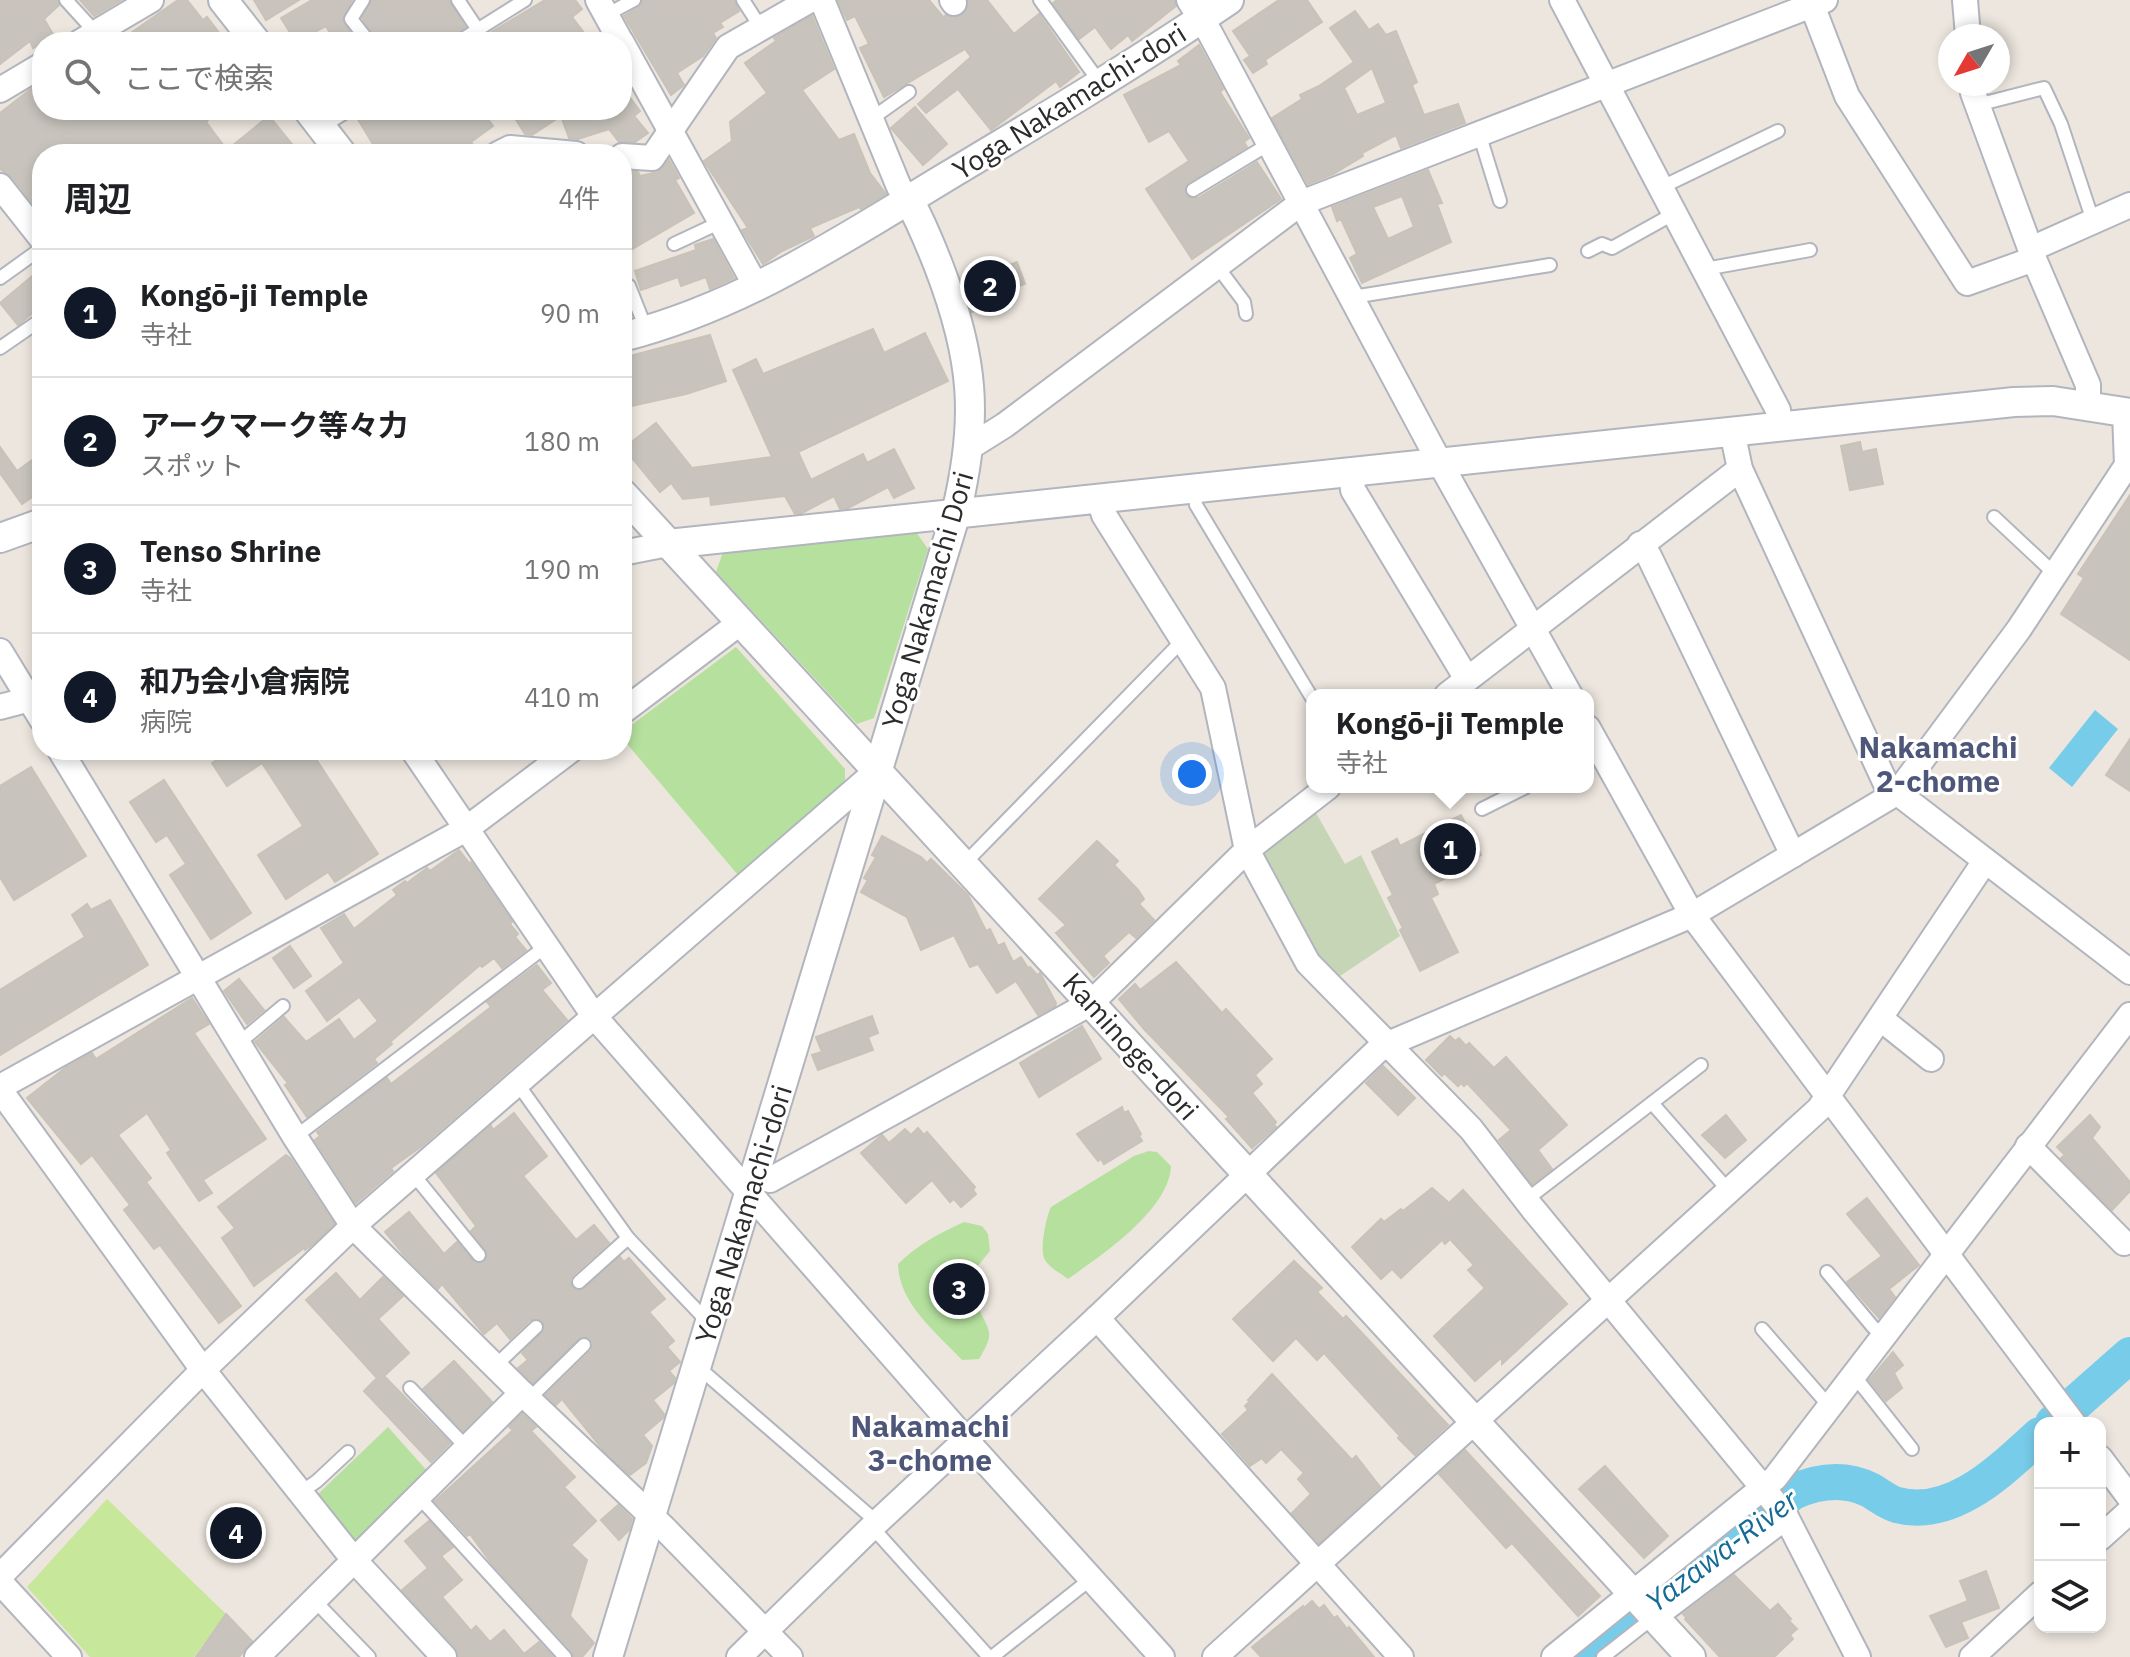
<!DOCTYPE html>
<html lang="ja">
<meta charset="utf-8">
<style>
:root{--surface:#fff;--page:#f6f6f6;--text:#202124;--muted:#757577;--line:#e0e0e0;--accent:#111827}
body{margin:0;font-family:"IBM Plex Sans","Noto Sans JP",sans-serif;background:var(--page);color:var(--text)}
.controls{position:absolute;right:24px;bottom:24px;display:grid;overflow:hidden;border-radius:16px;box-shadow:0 4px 12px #0003}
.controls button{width:72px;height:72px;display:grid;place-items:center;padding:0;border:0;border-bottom:2px solid var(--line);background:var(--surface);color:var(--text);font:40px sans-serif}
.compass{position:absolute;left:1938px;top:24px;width:72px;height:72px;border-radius:50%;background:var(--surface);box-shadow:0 4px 12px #0003;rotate:231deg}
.you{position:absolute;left:1192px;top:774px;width:28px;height:28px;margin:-20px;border:6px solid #fff;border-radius:50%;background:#1a73e8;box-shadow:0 0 0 12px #1a73e833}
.badge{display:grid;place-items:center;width:52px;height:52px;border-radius:50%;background:var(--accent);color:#fff;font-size:26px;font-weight:700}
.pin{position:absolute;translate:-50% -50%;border:4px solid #fff;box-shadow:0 2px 8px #0006}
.popup{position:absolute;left:1306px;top:689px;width:288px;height:104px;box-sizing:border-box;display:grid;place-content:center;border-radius:16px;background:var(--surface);filter:drop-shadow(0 2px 6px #0005);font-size:26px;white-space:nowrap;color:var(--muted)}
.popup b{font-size:30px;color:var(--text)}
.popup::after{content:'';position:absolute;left:50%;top:100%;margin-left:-16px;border:16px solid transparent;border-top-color:var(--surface)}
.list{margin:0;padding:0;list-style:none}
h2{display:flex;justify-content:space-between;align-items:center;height:104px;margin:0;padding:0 32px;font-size:34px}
h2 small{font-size:26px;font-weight:400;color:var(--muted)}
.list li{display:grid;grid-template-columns:52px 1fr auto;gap:24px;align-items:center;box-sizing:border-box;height:128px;padding:0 32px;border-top:2px solid var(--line)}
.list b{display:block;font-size:30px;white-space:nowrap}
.list p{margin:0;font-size:26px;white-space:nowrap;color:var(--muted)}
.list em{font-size:26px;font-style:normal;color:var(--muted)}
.icon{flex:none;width:44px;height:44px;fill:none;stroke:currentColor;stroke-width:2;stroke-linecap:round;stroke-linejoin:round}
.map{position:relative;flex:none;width:2130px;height:1657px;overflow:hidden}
.search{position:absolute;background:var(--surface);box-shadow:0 4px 12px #0003;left:32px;top:32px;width:600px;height:88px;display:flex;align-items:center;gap:20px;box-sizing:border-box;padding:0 28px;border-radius:32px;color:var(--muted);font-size:30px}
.panel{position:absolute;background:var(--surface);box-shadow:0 4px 12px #0003;left:32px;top:144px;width:600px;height:616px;border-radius:32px}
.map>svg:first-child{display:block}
.green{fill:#b5e09e}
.cemetery{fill:#c6d5b6}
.pitch{fill:#c7e79a}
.water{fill:#77cce9}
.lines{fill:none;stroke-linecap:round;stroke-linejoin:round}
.river{stroke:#77cce9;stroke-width:36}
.building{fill:#c8c4bd;stroke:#c8c2b8;stroke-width:2;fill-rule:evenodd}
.service-casing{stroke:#b2b5be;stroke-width:16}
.minor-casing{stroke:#b2b5be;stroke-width:28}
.tertiary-casing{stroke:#b2b5be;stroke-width:32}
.service{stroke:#fff;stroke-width:12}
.minor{stroke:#fff;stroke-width:24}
.tertiary{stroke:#fff;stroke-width:28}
.labels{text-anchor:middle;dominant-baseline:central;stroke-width:6;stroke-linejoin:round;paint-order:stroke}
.street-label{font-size:28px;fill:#2b2b2b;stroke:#fff}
.neighbourhood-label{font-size:30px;font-weight:bold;fill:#4e567a;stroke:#fff}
.water-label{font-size:30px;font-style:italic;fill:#146c96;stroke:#fff}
</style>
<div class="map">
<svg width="2130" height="1657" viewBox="0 0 2130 1657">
<rect width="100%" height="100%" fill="#ece6de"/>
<!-- green -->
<g class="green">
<polygon points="916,532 928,549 874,718 857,724 716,572 723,552"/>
<polygon points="736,647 845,769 845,784 738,875 622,738 622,732"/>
<path d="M1149,1151L1157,1152L1171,1166C1169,1210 1102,1255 1068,1279C1060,1273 1048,1267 1044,1258C1040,1246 1046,1218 1051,1207L1134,1156Z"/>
<path d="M964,1222L982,1226L988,1234L990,1251L972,1273C973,1283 972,1296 977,1305C989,1332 996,1331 979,1359L962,1360C936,1332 899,1304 898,1264C917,1245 940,1233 964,1222Z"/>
<polygon points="388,1427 428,1472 356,1544 315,1497"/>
</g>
<!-- cemetery -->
<polygon class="cemetery" points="1316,813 1345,864 1361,855 1400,936 1337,978 1316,958 1261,863 1263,853"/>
<!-- pitch -->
<polygon class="pitch" points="107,1499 226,1614 194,1657 90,1657 27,1587"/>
<!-- water -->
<polygon class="water" points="2095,710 2118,729 2072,787 2049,768"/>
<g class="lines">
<!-- river -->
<g class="river">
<polyline points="2053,1423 2130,1355"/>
<path d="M1580,1657L1793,1492C1818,1481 1844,1477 1870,1490C1879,1495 1887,1502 1897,1505C1953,1520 2002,1469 2040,1435"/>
</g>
</g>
<!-- building -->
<g class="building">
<polygon points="0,0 57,0 59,5 44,19 54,36 33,48 30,41 0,64"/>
<polygon points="80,0 121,0 94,16"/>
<polygon points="178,0 187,0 203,20 207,17 226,42 118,42"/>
<polygon points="254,0 299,0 266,20"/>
<polygon points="312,0 352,0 342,20 358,42 335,42 326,26 296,42 281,18"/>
<polygon points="372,0 449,0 465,27 453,35 449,42 378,42 362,18"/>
<polygon points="545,0 575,0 582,9 572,17 591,42 475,42"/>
<polygon points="643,0 734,0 739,11 720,23 723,27 713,33 716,38 703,56 677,73 684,85 671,95 624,16 639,7"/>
<polygon points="838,0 929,0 943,17 946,15 954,18 967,10 968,0 987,0 1014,34 1039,14 1079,72 1060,87 1056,81 991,130 958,89 926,113 918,104 971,57 965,49 884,97 860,48 869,44 855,16 847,20"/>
<polygon points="1057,0 1174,0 1176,6 1132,41 1128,35 1111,49 1095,27 1079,39 1053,3"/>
<polygon points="1279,0 1307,0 1322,22 1265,60 1267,64 1253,73 1244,60 1250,56 1233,31"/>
<path d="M1355,11L1369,30L1378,24L1386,35L1396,31L1417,82L1412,85L1424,115L1458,104L1465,123L1401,148L1396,135L1362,153L1363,156L1333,174L1308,184L1272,118L1302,99L1300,95L1319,86L1354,62L1330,28ZM1372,68L1386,103L1357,115L1344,88Z"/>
<polygon points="812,16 834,69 802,90 839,140 854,134 870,173 886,194 861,209 859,207 810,228 814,236 782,251 763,264 742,230 748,228 704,161 732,141 730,122 767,93 745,63 776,41 774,38"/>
<polygon points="1199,45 1223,89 1220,92 1249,138 1244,142 1247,147 1188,183 1185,194 1189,198 1198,198 1257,162 1281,199 1192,259 1146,189 1189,161 1169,131 1149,142 1124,95 1181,65 1178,61"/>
<polygon points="35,86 42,95 42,110 161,110 168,119 180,110 202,110 209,119 206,122 227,150 269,116 300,154 42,154 42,168 36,173 42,181 42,215 12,177 0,169 0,113"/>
<polygon points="622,87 640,111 634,116 648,133 635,142 619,142 609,129 578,139 569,138 561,116 532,135 525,134 510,110 622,110"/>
<polygon points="915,107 947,144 923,165 891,128"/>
<polygon points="366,110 481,110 493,126 471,142 473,145 461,154 379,154 356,116"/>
<polygon points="669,160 679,178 675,180 694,213 622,255 622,171 638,172 640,176 658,172"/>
<path d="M1428,170L1442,203L1437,204L1451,242L1362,283L1350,258L1357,254L1341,219L1337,221L1332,207ZM1402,196L1414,227L1388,239L1373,207Z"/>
<polygon points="713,239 734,278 710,289 706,277 681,286 678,277 641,290 635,271 696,250 695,245"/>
<polygon points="1017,262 1025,284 1011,289 1013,296 972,312 963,283"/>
<polygon points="42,268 42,305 18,325 0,303"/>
<polygon points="873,329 884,353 925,333 948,381 798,452 811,480 863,454 867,463 894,449 914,488 894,498 888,487 848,508 840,509 834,496 802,513 795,514 785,496 711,505 710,496 683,499 671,483 660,492 624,448 656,423 692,468 772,457 733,370 756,359 763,374"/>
<polygon points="710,335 726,381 686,394 622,408 622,358"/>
<polygon points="1860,442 1862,452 1876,449 1883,484 1850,490 1841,446"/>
<polygon points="0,447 17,471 42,453 42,490 22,504 0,473"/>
<polygon points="2130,495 2130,660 2061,614 2084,578 2078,574"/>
<polygon points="2130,739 2130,791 2106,775"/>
<polygon points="232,750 310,750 378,854 335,882 328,872 286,899 258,855 303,826 262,763 227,786 212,763"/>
<polygon points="31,767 86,856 14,900 0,877 0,786"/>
<polygon points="164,780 251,913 211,939 170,875 186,864 167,835 156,842 130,802"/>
<polygon points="1461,815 1481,855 1469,861 1471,865 1434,884 1438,894 1431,898 1458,952 1420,971 1400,930 1403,928 1388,898 1393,895 1372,852 1397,839 1400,846"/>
<polygon points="882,836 921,857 927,863 931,859 968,895 986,931 990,929 998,946 1004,943 1013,962 1021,957 1028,968 1030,967 1037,975 1040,973 1056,1003 1055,1006 1038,1015 1016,981 997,993 978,964 970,967 954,935 921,950 907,917 861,892 868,880 864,878 876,857 872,855"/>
<polygon points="1097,841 1118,861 1114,865 1138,890 1144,899 1139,904 1154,920 1136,938 1129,932 1103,956 1109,963 1094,977 1056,933 1066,925 1039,899"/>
<polygon points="459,850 470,864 471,862 512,922 510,924 518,934 515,937 526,950 502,968 494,958 482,967 480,965 390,1042 392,1044 374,1059 377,1063 307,1117 285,1085 288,1083 255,1042 284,1017 306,1042 339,1019 354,1040 378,1021 359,997 327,1021 306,991 344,963 321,928 344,914 354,929 397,895 393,890 405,881 407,883 427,868 430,871"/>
<polygon points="110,900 148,965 0,1055 0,990 85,937 72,915 87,904 91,910"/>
<polygon points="290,946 311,976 294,988 273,958"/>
<polygon points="1176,962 1222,1013 1226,1009 1272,1059 1255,1075 1262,1084 1252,1093 1276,1122 1274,1125 1276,1127 1252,1148 1226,1119 1229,1117 1144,1029 1119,999 1135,984 1140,990"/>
<polygon points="537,965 551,983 542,990 567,1020 422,1146 391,1168 393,1171 356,1203 315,1140 320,1136 317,1132 387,1078 391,1084 451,1038 491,1007 487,1002"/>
<polygon points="239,979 264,1010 247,1024 224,991"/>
<polygon points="192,998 209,1024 194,1033 266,1139 203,1180 212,1193 199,1201 167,1153 171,1150 147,1113 118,1135 151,1178 146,1182 241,1306 219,1323 160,1245 154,1249 124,1210 130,1205 92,1155 81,1164 27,1098 65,1068 92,1053 96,1059"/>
<polygon points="872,1016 878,1033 868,1037 873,1050 818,1070 812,1055 822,1052 816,1037"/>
<polygon points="1082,1026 1101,1059 1039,1097 1020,1063"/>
<polygon points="1450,1036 1455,1041 1459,1038 1466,1046 1469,1043 1494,1068 1506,1057 1567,1125 1538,1150 1552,1169 1532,1184 1499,1140 1511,1130 1467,1083 1464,1086 1461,1083 1458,1086 1444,1073 1442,1076 1426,1060"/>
<polygon points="1383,1066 1415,1098 1398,1115 1366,1083"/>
<polygon points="1122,1107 1124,1113 1128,1111 1141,1134 1139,1136 1142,1141 1104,1164 1101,1159 1098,1161 1077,1134"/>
<polygon points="514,1113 547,1156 523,1176 576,1240 594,1225 609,1243 573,1275 570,1280 572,1287 577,1291 584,1289 620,1257 624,1262 629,1258 665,1299 649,1312 674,1341 667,1347 680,1362 669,1371 675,1378 674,1383 653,1400 664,1414 663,1418 643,1435 652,1446 646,1463 630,1475 604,1451 562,1399 556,1405 546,1395 591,1351 593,1344 590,1338 583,1336 578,1339 533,1383 518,1368 528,1360 522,1353 544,1330 542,1320 530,1320 510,1339 497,1323 484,1334 442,1284 438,1289 405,1256 385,1232 409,1212 444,1254 457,1242 475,1263 485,1261 486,1250 471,1231 476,1226 436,1173 491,1126 493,1130"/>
<polygon points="1726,1115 1746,1140 1725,1158 1702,1135"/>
<polygon points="2090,1115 2100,1127 2092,1138 2130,1182 2130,1191 2112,1210 2061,1158 2065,1155 2057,1147"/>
<polygon points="918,1128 924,1135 927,1132 975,1187 973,1190 976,1194 961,1207 954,1199 950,1202 932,1180 906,1203 861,1153 882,1135 889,1143 905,1129 911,1135"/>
<polygon points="286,1155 291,1159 334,1224 313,1244 305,1250 304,1248 254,1286 222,1238 235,1228 218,1207"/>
<polygon points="1432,1188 1449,1203 1463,1190 1567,1304 1502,1364 1502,1357 1475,1381 1434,1336 1485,1288 1468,1270 1474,1265 1450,1239 1445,1244 1442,1240 1401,1278 1392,1269 1381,1279 1352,1247 1381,1219 1384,1222 1401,1209 1403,1211"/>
<polygon points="1867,1198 1919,1265 1889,1289 1895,1297 1879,1318 1847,1282 1882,1256 1847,1214"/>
<polygon points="1294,1261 1322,1288 1317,1292 1343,1319 1346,1316 1448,1425 1415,1455 1398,1438 1400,1436 1324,1353 1317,1360 1296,1338 1273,1361 1233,1319"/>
<polygon points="336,1273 360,1300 383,1277 403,1296 378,1319 409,1353 384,1376 450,1443 431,1462 364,1391 377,1378 306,1300"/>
<polygon points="1893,1352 1903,1365 1894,1373 1902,1388 1886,1401 1869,1380"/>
<polygon points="454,1361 492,1402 463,1431 423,1389"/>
<polygon points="1272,1374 1352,1460 1356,1456 1380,1487 1319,1543 1292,1513 1311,1494 1298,1479 1304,1473 1281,1449 1266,1463 1262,1458 1250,1466 1222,1434 1248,1410 1245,1406 1250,1401 1248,1400"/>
<polygon points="522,1414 536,1427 531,1431 575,1477 564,1487 596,1521 571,1545 587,1560 570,1616 594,1643 582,1657 574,1657 572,1651 492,1564 470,1534 467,1536 435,1501 513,1430 509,1427"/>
<polygon points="1465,1450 1600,1596 1578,1616 1512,1543 1506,1548 1439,1474"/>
<polygon points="1605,1466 1668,1536 1644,1558 1579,1489"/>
<polygon points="618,1505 632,1519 629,1530 619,1540 601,1520"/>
<polygon points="429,1521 453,1547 441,1556 462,1580 442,1597 471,1631 476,1626 490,1642 504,1630 524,1654 539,1642 553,1657 459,1657 455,1647 402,1590 428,1568 405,1541"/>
<polygon points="1986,1571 1999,1608 1961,1622 1968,1638 1946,1647 1930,1616 1968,1601 1960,1581"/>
<polygon points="1734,1575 1770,1611 1778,1604 1791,1619 1789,1621 1797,1629 1790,1635 1793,1639 1774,1657 1720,1657 1685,1619 1686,1617 1683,1614"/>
<polygon points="1312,1601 1319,1609 1324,1605 1334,1618 1337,1616 1347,1629 1349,1627 1374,1657 1261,1657 1252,1647 1303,1606 1304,1608"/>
<polygon points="226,1614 252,1641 239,1657 196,1657"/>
</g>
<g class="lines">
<!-- service casing -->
<g class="service-casing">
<g id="service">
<polyline points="66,0 96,33"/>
<polyline points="363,0 351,19 369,42"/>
<polyline points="458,0 478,30"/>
<polyline points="743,0 761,28"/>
<polyline points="1040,0 1101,84"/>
<polyline points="606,15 634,0"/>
<polyline points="458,42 525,0"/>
<polyline points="1977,105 2044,88 2061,124 2093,221"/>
<polyline points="871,119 909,92"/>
<polyline points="322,127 349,110"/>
<polyline points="1479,133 1500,201"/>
<polyline points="1662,187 1778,131"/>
<polyline points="1193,190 1269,144"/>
<polyline points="674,244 721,222"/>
<polyline points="1588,251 1602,244 1612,248 1675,213"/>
<polyline points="1217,266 1244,302 1246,314"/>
<polyline points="1705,269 1810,250"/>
<polyline points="0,278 42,248"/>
<polyline points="622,286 629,286 646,329"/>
<polyline points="1353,297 1550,265"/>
<polyline points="0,348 42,319"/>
<polyline points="1194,490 1196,505 1312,698"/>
<polyline points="1994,517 2056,575"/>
<polyline points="1482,809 1526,787"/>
<polyline points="964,864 1183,640"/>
<polyline points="239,1043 283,1006"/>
<polyline points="517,1083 628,1238 708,1322"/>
<polyline points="1652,1103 1729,1191"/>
<polyline points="295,1137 545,947"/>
<polyline points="413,1174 479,1255"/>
<polyline points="1526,1200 1701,1065"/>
<polyline points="1827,1272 1873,1327 1883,1335"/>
<polyline points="579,1282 628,1238"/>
<polyline points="1762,1329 1830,1407"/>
<polyline points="495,1366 536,1327"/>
<polyline points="698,1367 877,1522"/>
<polyline points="1852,1377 1860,1383 1912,1449"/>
<polyline points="410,1388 467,1448"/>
<polyline points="529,1399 584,1345"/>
<polyline points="300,1493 317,1481 348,1452"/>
<polyline points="418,1496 565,1657"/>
<polyline points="872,1527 989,1657"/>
<polyline points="314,1600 369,1657"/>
<polyline points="992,1657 1092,1578"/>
<polyline points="1603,1657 1654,1617"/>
</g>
</g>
<!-- minor casing -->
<g class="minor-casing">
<g id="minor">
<polyline points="598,0 621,42"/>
<polyline points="822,0 899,187 909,200"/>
<polyline points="952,0 954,3"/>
<polyline points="1189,0 1210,33 1440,463 1570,695"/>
<polyline points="1562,0 1778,410 1780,426"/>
<polyline points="1810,0 1847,96 1967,283 2034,259"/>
<polyline points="1965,0 1968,36"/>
<polyline points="80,42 151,0"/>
<polyline points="622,43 757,288"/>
<polyline points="1972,84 1973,93 2034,259 2088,385 2088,407"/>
<polyline points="0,90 42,65"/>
<polyline points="498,154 510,148 576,154"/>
<polyline points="622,156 652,158 728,47 810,0"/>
<polyline points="0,186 42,239"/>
<polyline points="2031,249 2130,205"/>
<polyline points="1732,431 1740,469 1886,784 2130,972"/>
<polyline points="970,447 1005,425 1301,203 1825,0"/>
<polyline points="1351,472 1353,490 1467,679"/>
<polyline points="1099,499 1104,515 1213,688 1247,850 1308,963 1471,1129 1533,1209 1764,1489 1786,1517 1858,1657"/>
<polyline points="1640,544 1649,556 1793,855"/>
<polyline points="622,553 668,544"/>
<polyline points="0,651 42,720"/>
<polyline points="1447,695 1740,469"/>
<polyline points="0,707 42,696"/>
<polyline points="622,712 741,622"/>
<polyline points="1588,728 1692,915 2073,1423"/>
<polyline points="60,750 295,1137 353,1226 522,1393 665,1529 790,1657"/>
<polyline points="413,750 594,1016 965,1439 1162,1657"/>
<polyline points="1881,1019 1931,1059"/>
<polyline points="0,1087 466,829 571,750"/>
<polyline points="0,1090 203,1370 354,1560 444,1657"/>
<polyline points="2028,1146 2124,1243"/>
<polyline points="754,1175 770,1180 1091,1003 1247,850 1328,787"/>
<polyline points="1097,1318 1401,1657"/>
<polyline points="2100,1458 2130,1498"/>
<polyline points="2100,1538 2130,1511"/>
<polyline points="0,1576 203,1370 353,1226 878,770"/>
<polyline points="0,1582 69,1657"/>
<polyline points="1654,1617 1786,1517"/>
<polyline points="257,1657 522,1393"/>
<polyline points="739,1657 872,1527 1097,1318 1377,1051 1388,1044 1692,915 1898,792 2019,629 2127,465 2125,412"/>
<polyline points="1215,1657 1819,1109 1985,861"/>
<polyline points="1554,1657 1775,1478 2130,1015"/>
<polyline points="1972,1657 2040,1594"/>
</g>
</g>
<!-- tertiary casing -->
<g class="tertiary-casing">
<g id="tertiary">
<polyline points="223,0 256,42"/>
<polyline points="308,110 342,154"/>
<path d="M622,337C740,307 839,242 941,180C1038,122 1135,64 1229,0"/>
<polyline points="622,493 1691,1657"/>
<polyline points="0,538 42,523"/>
<polyline points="668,544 2014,402 2053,401 2130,413"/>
<path d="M608,1657L956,513C979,419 974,358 939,267C930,244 921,222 909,200"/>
</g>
</g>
<!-- service -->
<use href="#service" class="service"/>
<!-- minor -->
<use href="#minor" class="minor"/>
<!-- tertiary -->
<use href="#tertiary" class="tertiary"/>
</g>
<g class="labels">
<!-- street labels -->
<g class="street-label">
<text transform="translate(1069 101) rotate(-32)">Yoga Nakamachi-dori</text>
<text transform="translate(927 600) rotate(-74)">Yoga Nakamachi Dori</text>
<text transform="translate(1131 1046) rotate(48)">Kaminoge-dori</text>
<text transform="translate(743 1214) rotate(-73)">Yoga Nakamachi-dori</text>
</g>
<!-- neighbourhood labels -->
<g class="neighbourhood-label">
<text x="1938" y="746">Nakamachi<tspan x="1938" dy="34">2-chome</tspan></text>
<text x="930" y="1425">Nakamachi<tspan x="930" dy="34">3-chome</tspan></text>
</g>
<!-- water labels -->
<g class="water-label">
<text transform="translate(1721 1550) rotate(-37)">Yazawa-River</text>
</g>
</g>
</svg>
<div class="controls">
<button>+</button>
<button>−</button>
<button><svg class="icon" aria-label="layers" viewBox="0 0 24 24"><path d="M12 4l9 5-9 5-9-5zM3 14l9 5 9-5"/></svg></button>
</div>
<svg class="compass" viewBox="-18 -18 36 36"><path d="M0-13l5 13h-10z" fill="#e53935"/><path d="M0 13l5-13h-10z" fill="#757577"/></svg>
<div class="you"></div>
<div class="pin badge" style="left:1450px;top:849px">1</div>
<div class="popup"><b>Kongō-ji Temple</b>寺社</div>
<div class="pin badge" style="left:990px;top:286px">2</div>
<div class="pin badge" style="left:959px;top:1289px">3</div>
<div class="pin badge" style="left:236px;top:1533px">4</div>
<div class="search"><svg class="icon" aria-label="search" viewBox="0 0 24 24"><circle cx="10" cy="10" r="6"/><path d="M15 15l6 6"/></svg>ここで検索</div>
<section class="panel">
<h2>周辺<small>4件</small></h2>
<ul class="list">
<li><span class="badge">1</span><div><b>Kongō-ji Temple</b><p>寺社</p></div><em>90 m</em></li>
<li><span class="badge">2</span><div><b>アークマーク等々力</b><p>スポット</p></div><em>180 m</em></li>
<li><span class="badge">3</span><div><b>Tenso Shrine</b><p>寺社</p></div><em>190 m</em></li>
<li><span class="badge">4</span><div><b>和乃会小倉病院</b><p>病院</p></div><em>410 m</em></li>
</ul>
</section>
</div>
